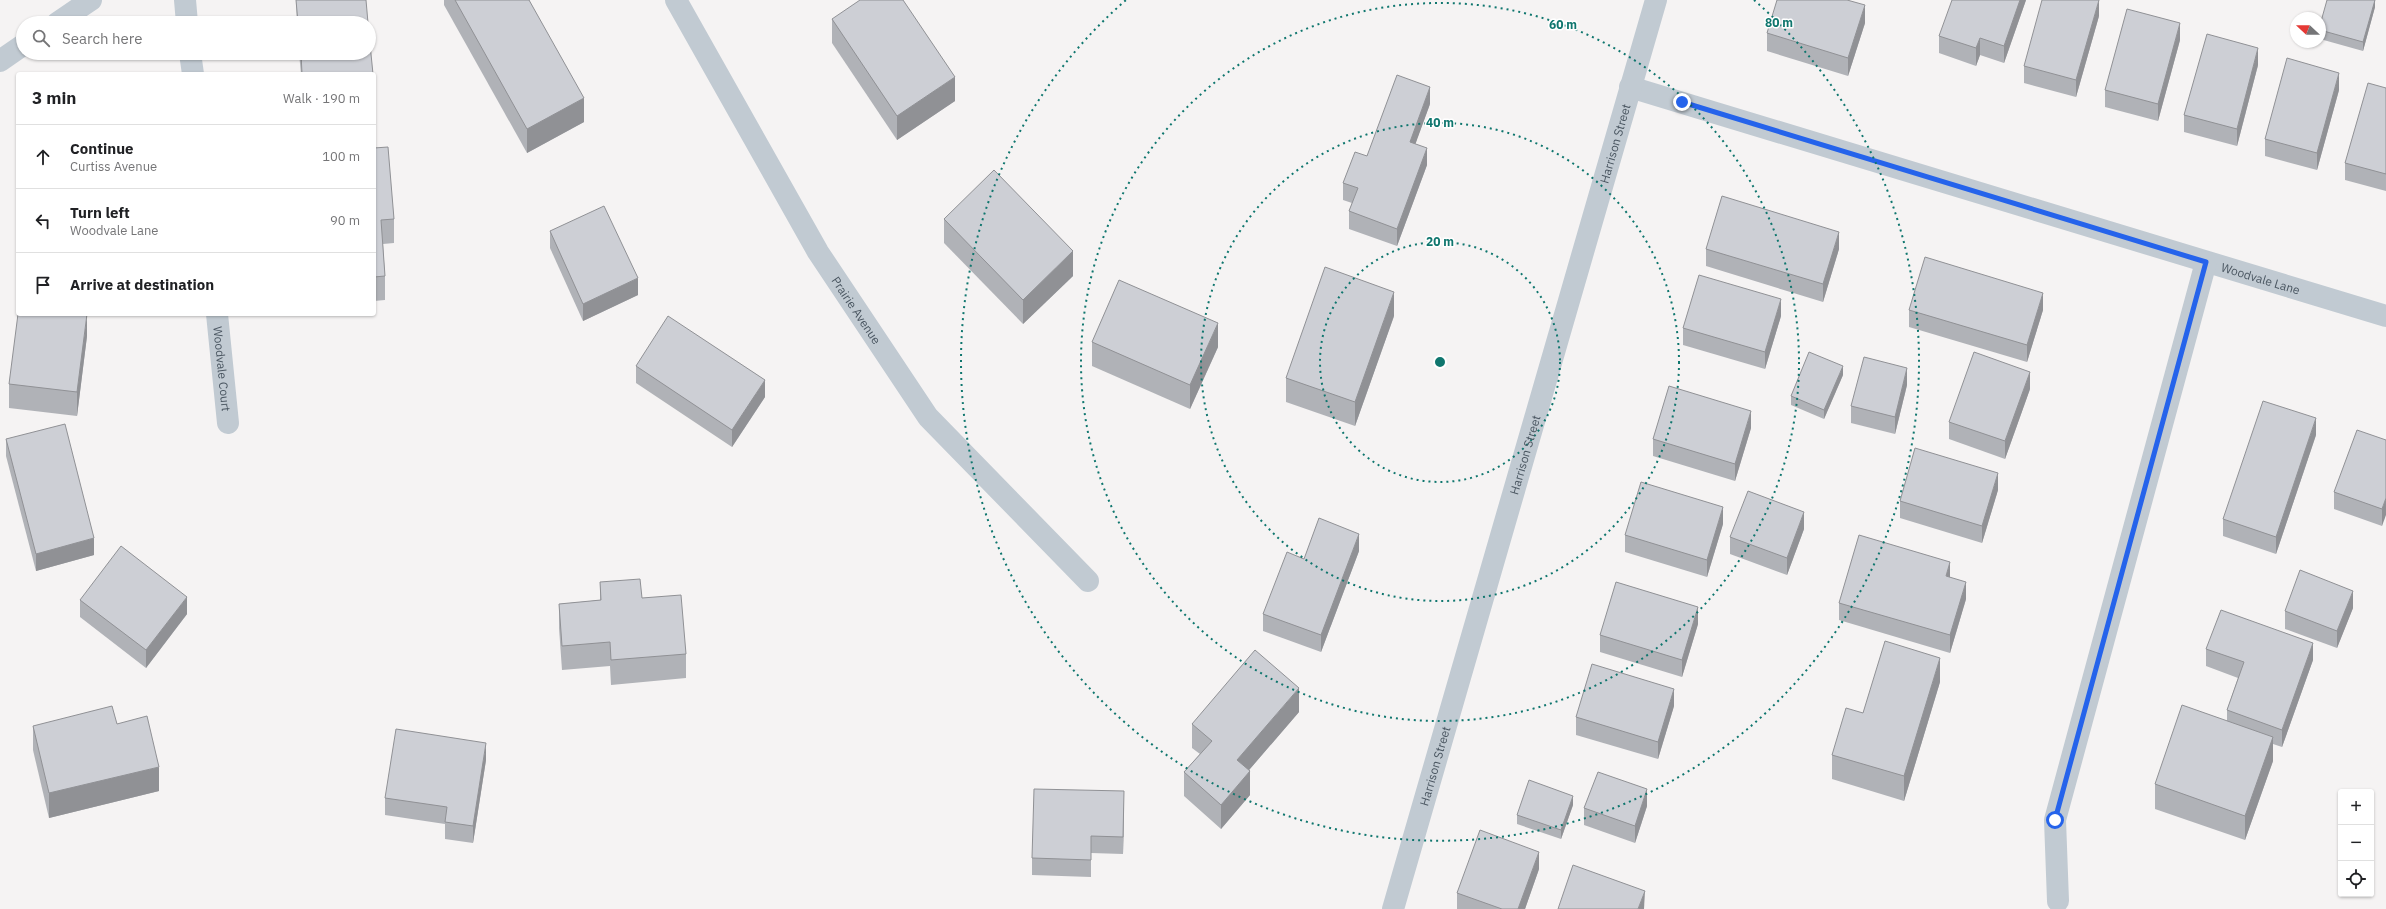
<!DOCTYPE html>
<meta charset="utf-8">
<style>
:root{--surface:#fff;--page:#f2f2f2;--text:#202124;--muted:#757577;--line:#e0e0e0}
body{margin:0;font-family:"IBM Plex Sans",sans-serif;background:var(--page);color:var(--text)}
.controls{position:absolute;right:12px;bottom:12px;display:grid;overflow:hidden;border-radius:4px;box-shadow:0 1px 3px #0004}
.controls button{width:36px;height:36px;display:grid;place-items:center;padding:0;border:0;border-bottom:1px solid var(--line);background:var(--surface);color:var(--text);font:20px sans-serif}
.compass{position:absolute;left:2290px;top:12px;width:36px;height:36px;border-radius:50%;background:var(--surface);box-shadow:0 1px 3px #0004;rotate:292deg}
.stop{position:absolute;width:12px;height:12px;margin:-9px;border:3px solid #2563eb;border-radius:50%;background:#fff}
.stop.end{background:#2563eb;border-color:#fff;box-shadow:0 1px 4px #0008}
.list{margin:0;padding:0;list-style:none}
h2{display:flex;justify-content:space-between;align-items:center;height:52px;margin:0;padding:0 16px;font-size:17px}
h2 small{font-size:13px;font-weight:400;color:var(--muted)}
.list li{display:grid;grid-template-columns:26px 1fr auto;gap:12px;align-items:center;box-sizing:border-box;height:64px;padding:0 16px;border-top:1px solid var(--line)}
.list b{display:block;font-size:15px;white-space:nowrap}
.list p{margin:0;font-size:13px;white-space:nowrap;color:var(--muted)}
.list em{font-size:13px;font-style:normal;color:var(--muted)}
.icon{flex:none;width:22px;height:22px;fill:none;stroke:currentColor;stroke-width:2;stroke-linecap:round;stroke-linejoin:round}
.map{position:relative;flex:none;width:2386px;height:909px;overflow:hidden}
.search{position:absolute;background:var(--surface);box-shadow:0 1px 3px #0004;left:16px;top:16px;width:360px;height:44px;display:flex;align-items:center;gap:10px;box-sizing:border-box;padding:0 14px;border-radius:22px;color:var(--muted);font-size:15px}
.panel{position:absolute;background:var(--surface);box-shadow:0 1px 3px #0004;left:16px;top:72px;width:360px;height:244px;border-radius:4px}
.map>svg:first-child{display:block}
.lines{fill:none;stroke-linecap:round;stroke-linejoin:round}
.minor{stroke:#c1cad2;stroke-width:22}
.wall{fill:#b0b2b7}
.shaded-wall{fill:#909195}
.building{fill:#cdcfd5;stroke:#909195}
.route{stroke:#2563eb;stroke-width:5}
.ring{fill:none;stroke:#0f766e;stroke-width:2;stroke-dasharray:2 4}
.labels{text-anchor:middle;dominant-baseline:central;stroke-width:3;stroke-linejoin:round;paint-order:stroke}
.street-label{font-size:12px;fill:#4a5661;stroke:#fff}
.centre{fill:#0f766e;stroke:#fff;stroke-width:2}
.ring-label{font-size:12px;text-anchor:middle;font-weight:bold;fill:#0f766e;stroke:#fff;stroke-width:3;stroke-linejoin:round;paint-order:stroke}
</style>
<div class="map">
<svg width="2386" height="909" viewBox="0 0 2386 909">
<rect width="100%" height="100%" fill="#f5f3f3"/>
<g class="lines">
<!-- minor -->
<g class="minor">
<polyline points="185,0 187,23"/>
<path id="s1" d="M676,0L818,252L928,417L1088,581"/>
<polyline points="57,23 91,0"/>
<polyline points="190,53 193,74"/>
<polyline points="0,61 23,45"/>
<path id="s2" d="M1630,87L2386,316"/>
<path id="s3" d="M217,314L228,423"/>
<polyline points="2058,901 2055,820 2206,262"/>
<path id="s4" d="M1393,909L1656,0"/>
</g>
</g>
<!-- wall -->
<g class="wall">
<polygon points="296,0 368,23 297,23"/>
<polygon points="444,0 529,0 584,122 527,153 444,5"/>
<polygon points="2026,0 2004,63 1980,55 1976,66 1939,53 1939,36"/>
<polygon points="2375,0 2375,7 2363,51 2320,39 2320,25"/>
<polygon points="2099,16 2076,97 2024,83 2024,66"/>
<polygon points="832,19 955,101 897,140 832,43"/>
<polygon points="1865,23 1848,76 1767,51 1767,33"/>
<polygon points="2180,40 2158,121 2105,107 2105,90"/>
<polygon points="299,53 369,53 373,74 301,74"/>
<polygon points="2258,65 2237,146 2184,132 2184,115"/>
<polygon points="2386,88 2386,191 2345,180 2345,163"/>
<polygon points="2339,90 2317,170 2265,156 2265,139"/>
<polygon points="1430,104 1415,144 1427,165 1397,246 1349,229 1349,211 1352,203 1343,200 1343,183 1367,156"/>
<polygon points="374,148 394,219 394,243 383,244 385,276 385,300 374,301"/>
<polygon points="944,219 1073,276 1023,324 944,243"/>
<polygon points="550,231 638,295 583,321 550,248"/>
<polygon points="1706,249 1839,249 1823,302 1706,266"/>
<polygon points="1909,310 2043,310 2027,362 1909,327"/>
<polygon points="1394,316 1355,426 1286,402 1286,378"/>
<polygon points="1781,316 1765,369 1683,345 1683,328"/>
<polygon points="87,336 77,416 9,408 9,384"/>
<polygon points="1092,342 1218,347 1190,409 1092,366"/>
<polygon points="636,366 765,397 732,447 636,383"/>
<polygon points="1843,375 1824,419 1791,405 1791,396"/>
<polygon points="1907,385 1895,434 1851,423 1851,406"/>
<polygon points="2030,389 2005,459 1949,439 1949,422"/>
<polygon points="1751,428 1735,481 1653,456 1653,439"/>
<polygon points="2316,435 2276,554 2223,536 2223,519"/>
<polygon points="6,439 94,555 36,571 6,456"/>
<polygon points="2386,440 2382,526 2334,509 2334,492"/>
<polygon points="1998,490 1982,543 1900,518 1900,501"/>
<polygon points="1723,524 1707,577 1625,552 1625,535"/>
<polygon points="1804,529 1787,575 1730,554 1730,537"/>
<polygon points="1359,551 1321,652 1263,631 1263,614 1304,559"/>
<polygon points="1950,578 1966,599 1950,653 1839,620 1839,603"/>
<polygon points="600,582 642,598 686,654 686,678 611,685 610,666 562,670 559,628 559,604 600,600"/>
<polygon points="80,600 187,614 146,668 80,617"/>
<polygon points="2353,608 2337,648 2285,629 2285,611"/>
<polygon points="1698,624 1682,677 1600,652 1600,635"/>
<polygon points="2206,649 2313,660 2282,747 2273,744 2273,761 2245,840 2155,809 2155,784 2227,721 2227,710 2238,678 2206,666"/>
<polygon points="1940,682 1904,801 1832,779 1832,755 1863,713"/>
<polygon points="1674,706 1658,759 1576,735 1576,717"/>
<polygon points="1299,712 1249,770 1250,795 1221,829 1184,796 1184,772 1200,754 1192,748 1192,724"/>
<polygon points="117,724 159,791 49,818 33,750 33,726"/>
<polygon points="486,760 473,843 445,839 445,824 385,815 385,798"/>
<polygon points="1573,805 1561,839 1517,824 1517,815"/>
<polygon points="1647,806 1635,843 1584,825 1584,808"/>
<polygon points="1124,808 1123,854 1091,853 1091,877 1032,875 1032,858"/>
<polygon points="1539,869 1525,909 1457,909 1457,893"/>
</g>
<!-- shaded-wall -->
<g class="shaded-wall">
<polygon points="2020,0 2026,0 2004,63 2004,46"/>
<polygon points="2099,0 2099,16 2076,97 2076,80"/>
<polygon points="2375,0 2375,7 2363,51 2363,42"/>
<polygon points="1865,5 1865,23 1848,76 1848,58"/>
<polygon points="2180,23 2180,40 2158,121 2158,104"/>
<polygon points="1980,38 1980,55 1976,66 1976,48"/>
<polygon points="2258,48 2258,65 2237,146 2237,129"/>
<polygon points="2339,73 2339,90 2317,170 2317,153"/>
<polygon points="955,77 955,101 897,140 897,116"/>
<polygon points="1430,87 1430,104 1410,159 1410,142"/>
<polygon points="584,98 584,122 527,153 527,129"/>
<polygon points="1427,148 1427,165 1397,246 1397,229"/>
<polygon points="1839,232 1839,249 1823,302 1823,284"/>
<polygon points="1073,251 1073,276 1023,324 1023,300"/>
<polygon points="638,278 638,295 583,321 583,304"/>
<polygon points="1394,292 1394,316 1355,426 1355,402"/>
<polygon points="2043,293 2043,310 2027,362 2027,345"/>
<polygon points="1781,299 1781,316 1765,369 1765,352"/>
<polygon points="87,314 87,336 77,416 77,392"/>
<polygon points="1218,323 1218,347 1190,409 1190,385"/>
<polygon points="1843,366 1843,375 1824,419 1824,410"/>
<polygon points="1907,368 1907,385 1895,434 1895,417"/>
<polygon points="2030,372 2030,389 2005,459 2005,441"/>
<polygon points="765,380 765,397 732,447 732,430"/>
<polygon points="1751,411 1751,428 1735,481 1735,464"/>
<polygon points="2316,418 2316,435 2276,554 2276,537"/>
<polygon points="1998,473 1998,490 1982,543 1982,526"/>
<polygon points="2386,498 2386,515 2382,526 2382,509"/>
<polygon points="1723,507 1723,524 1707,577 1707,560"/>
<polygon points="1804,512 1804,529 1787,575 1787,558"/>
<polygon points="1359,534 1359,551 1321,652 1321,635"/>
<polygon points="94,538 94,555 36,571 36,554"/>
<polygon points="1950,562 1950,579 1946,576"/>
<polygon points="1966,582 1966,599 1950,653 1950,635"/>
<polygon points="2353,591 2353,608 2337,648 2337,631"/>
<polygon points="187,597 187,614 146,668 146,650"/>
<polygon points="1698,607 1698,624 1682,677 1682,660"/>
<polygon points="2313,643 2313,660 2282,747 2282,730"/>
<polygon points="1940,658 1940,682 1904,801 1904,776"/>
<polygon points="1299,688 1299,712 1237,784 1237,760"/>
<polygon points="1674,689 1674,706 1658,759 1658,742"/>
<polygon points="2273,737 2273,761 2245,840 2245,816"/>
<polygon points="486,743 486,760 473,843 473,826"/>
<polygon points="159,767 159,791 49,818 49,793"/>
<polygon points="1250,771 1250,795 1221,829 1221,805"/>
<polygon points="1647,789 1647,806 1635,843 1635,826"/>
<polygon points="1124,791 1124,808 1123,854 1123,837"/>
<polygon points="1573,796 1573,805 1561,839 1561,830"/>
<polygon points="1539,852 1539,869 1525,909 1518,909"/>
<polygon points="1645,891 1644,909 1638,909"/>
</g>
<!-- building -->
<g class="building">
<polygon points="296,0 366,0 368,23 298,23"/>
<polygon points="455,0 529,0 584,98 527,129"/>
<polygon points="860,0 903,0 955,77 897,116 832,19"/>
<polygon points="1777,0 1847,0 1865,5 1848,58 1767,33"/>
<polygon points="1952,0 2020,0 2004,46 1980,38 1976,48 1939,36"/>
<polygon points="2042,0 2099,0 2076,80 2024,66"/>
<polygon points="2327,0 2375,0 2363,42 2320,30 2320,25"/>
<polygon points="2127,9 2180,23 2158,104 2105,90"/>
<polygon points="369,34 373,74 302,74 301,53 369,53"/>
<polygon points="2207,34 2258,48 2237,129 2184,115"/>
<polygon points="2287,58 2339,73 2317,153 2265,139"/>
<polygon points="1397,75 1430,87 1410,142 1427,148 1397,229 1349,211 1358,188 1343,183 1355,152 1367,156"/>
<polygon points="2368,83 2386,88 2386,174 2345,163"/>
<polygon points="388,147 394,219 381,220 385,276 374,277 374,148"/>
<polygon points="994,170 1073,251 1023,300 944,219"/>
<polygon points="1722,196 1839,232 1823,284 1706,249"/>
<polygon points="604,206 638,278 583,304 550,231"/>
<polygon points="1925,257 2043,293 2027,345 1909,310"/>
<polygon points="1325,267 1394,292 1355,402 1286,378"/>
<polygon points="1699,275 1781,299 1765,352 1683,328"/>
<polygon points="1119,280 1218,323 1190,385 1092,342"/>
<polygon points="18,314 87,314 77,392 9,384"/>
<polygon points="668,316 765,380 732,430 636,366"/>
<polygon points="1809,352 1843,366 1824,410 1791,396"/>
<polygon points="1974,352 2030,372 2005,441 1949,422"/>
<polygon points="1864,357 1907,368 1895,417 1851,406"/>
<polygon points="1669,386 1751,411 1735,464 1653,439"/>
<polygon points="2263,401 2316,418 2276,537 2223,519"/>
<polygon points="65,424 94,538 36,554 6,439"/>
<polygon points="2357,430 2386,440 2386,498 2382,509 2334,492"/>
<polygon points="1915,448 1998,473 1982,526 1900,501"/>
<polygon points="1641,482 1723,507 1707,560 1625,535"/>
<polygon points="1748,491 1804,512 1787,558 1730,537"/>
<polygon points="1319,518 1359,534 1321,635 1263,614 1287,552 1304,559"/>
<polygon points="1859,535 1950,562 1946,576 1966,582 1950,635 1839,603"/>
<polygon points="121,546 187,597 146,650 80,600"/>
<polygon points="2300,570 2353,591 2337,631 2285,611"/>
<polygon points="640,579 642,598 681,595 686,654 611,660 610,642 562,646 559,604 601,600 600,582"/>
<polygon points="1616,582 1698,607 1682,660 1600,635"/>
<polygon points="2221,610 2313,643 2282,730 2227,710 2244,662 2206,649"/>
<polygon points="1885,641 1940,658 1904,776 1832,755 1846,708 1863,713"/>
<polygon points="1255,650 1299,688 1237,760 1250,771 1221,805 1184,772 1212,741 1192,724"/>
<polygon points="1592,664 1674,689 1658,742 1576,717"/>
<polygon points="2182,705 2273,737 2245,816 2155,784"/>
<polygon points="112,706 117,724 147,716 159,767 49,793 33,726"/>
<polygon points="396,729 486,743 473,826 445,822 447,807 385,798"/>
<polygon points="1598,772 1647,789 1635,826 1584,808"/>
<polygon points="1529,780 1573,796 1561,830 1517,815"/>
<polygon points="1034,789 1124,791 1123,837 1091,836 1091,860 1032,858"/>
<polygon points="1480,830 1539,852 1518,909 1502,909 1457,893"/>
<polygon points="1573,865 1645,891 1638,909 1558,909"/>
</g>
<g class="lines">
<!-- route -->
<polyline class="route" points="1682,102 2206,262 2055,820"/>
</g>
<!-- distance rings -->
<g class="ring">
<circle cx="1440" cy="362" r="120"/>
<circle cx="1440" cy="362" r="239"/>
<circle cx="1440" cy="362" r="359"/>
<path d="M1754 0A479 479 0 1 1 1126 0"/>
</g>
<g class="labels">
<!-- street labels -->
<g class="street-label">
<text stroke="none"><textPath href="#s4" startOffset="797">Harrison Street</textPath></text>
<text stroke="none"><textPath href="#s2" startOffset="659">Woodvale Lane</textPath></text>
<text stroke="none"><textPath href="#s1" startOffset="359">Prairie Avenue</textPath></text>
<text stroke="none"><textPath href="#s3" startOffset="55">Woodvale Court</textPath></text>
<text stroke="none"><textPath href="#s4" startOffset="473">Harrison Street</textPath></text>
<text stroke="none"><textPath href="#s4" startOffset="149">Harrison Street</textPath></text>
</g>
</g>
<circle cx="1440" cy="362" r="6" class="centre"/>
<g class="ring-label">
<text x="1779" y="27">80 m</text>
<text x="1563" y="29">60 m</text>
<text x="1440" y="127">40 m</text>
<text x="1440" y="246">20 m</text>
</g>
</svg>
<div class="controls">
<button>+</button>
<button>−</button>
<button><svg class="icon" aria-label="locate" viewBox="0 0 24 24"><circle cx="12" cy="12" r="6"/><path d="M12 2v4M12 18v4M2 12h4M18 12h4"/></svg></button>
</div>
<svg class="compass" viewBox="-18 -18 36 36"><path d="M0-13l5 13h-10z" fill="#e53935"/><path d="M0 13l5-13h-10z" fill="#757577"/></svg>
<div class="stop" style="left:2055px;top:820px"></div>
<div class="stop end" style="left:1682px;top:102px"></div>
<div class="search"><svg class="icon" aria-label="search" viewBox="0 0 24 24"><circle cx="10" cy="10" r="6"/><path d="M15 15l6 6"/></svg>Search here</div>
<section class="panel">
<h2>3 min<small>Walk · 190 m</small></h2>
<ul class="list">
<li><svg class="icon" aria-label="ahead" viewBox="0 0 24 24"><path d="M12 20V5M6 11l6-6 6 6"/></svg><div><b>Continue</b><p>Curtiss Avenue</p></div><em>100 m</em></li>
<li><svg class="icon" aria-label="left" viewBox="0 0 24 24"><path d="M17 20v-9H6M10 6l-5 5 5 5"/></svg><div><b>Turn left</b><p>Woodvale Lane</p></div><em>90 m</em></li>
<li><svg class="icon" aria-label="arrive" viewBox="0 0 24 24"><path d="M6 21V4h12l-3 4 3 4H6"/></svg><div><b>Arrive at destination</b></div></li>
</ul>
</section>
</div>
